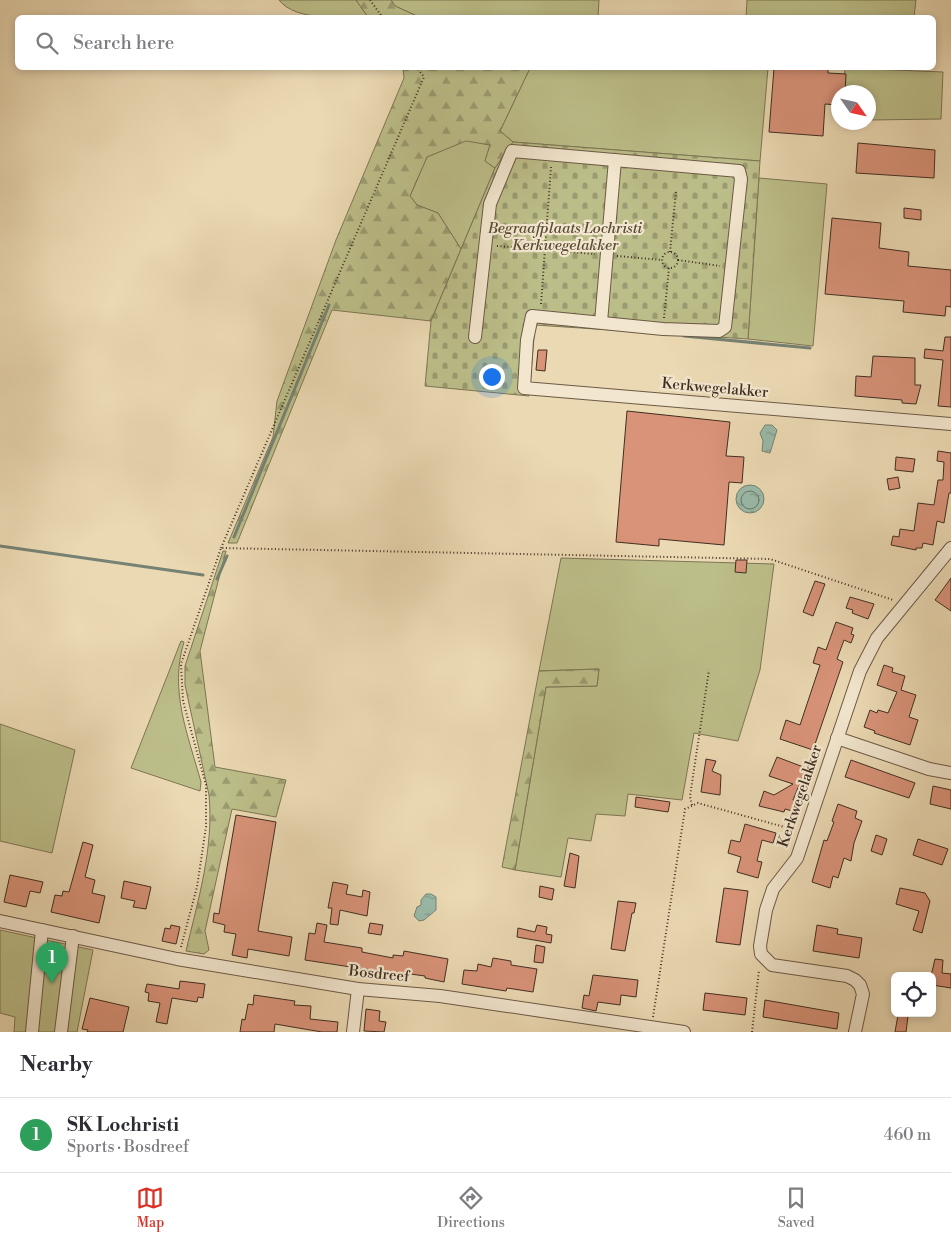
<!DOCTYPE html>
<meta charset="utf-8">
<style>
:root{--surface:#fff;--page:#f7f7f7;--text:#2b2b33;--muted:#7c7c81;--line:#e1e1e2;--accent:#d93025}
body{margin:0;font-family:"Libre Bodoni",serif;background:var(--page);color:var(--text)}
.controls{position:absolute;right:15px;bottom:15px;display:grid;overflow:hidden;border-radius:8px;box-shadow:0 2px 8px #0003}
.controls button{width:45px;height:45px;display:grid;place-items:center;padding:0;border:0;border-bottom:1px solid var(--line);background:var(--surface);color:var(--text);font:25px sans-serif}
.compass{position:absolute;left:831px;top:85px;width:45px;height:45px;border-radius:50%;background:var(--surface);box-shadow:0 2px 8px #0003;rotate:124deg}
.you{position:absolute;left:491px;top:376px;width:18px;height:18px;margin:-12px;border:4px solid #fff;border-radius:50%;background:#1a73e8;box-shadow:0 0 0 8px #1a73e833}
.badge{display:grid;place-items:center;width:32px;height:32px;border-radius:50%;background:var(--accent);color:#fff;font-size:16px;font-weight:700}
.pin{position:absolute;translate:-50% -41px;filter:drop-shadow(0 1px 2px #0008)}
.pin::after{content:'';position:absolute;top:26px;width:18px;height:15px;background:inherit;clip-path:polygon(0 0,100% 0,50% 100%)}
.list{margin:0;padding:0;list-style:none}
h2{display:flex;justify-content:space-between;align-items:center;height:65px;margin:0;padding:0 20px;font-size:21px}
h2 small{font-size:16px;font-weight:400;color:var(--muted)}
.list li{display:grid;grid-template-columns:32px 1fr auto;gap:15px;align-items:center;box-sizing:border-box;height:75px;padding:0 20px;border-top:1px solid var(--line)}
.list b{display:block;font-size:19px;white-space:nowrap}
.list p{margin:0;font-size:16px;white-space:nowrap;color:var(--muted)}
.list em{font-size:16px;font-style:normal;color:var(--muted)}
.icon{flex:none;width:28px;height:28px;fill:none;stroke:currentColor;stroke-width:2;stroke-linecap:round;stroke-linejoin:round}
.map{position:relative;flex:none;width:951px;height:1032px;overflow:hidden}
.search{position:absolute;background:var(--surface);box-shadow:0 2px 8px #0003;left:15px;right:15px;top:15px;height:55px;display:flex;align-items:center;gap:12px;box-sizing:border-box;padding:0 18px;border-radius:8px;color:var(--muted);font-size:19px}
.sheet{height:140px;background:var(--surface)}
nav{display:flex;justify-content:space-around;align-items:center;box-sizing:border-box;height:70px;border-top:1px solid var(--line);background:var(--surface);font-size:14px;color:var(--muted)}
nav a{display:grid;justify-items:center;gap:2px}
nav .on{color:var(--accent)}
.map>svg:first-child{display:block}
.green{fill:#bcbe89;stroke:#7e7655}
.forest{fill:url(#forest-firs);stroke:#7e7655}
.cemetery{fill:url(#cemetery-stones);stroke:#7e7655}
.water{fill:url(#water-ripples);stroke:#768273}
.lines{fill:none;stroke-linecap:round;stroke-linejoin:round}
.shore{stroke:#6d7465;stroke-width:1}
.stream{stroke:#768273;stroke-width:3}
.building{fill:#d99379;stroke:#412e21}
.minor-casing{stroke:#6c5946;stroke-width:14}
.path{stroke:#412e21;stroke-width:2;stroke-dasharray:1 2.5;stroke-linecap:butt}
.minor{stroke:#f2e6ce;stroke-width:12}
.labels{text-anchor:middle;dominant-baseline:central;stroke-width:4.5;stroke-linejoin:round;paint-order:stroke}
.park-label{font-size:15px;font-style:italic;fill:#5a4b36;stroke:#f2e6ce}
.street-label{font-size:15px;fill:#412e21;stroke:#f2e6ce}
</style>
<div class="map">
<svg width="951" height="1032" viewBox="0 0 951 1032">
<defs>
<pattern id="forest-firs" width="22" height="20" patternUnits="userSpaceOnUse" patternTransform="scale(1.25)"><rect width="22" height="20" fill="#bcbe89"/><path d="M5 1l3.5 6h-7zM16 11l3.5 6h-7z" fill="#9a9b70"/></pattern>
<pattern id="cemetery-stones" width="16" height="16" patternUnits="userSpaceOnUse" patternTransform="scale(1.25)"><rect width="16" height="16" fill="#bcbe89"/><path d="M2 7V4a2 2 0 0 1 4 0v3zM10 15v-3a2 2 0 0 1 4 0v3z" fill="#9a9b70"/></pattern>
<pattern id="water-ripples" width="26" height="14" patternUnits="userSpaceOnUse" patternTransform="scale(1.25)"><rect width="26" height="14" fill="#99baa9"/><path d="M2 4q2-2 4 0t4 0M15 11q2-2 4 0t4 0" fill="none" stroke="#7e9889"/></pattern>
</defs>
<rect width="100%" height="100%" fill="#ebd9b3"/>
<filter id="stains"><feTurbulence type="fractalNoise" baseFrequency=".004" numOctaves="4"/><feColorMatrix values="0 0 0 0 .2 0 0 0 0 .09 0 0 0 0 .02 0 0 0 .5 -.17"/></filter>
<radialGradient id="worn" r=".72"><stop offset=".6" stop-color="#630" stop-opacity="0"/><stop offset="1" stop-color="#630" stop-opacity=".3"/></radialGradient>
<!-- green -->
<g class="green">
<path d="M279,0H356L368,17C344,17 296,22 279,0Z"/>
<polygon points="391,0 599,0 598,18 419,17 395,6"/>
<polygon points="747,0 916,0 914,17 746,18"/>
<polygon points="530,68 768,68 760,161 513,142 500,131"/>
<polygon points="845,68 943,72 941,119 869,120 868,92 843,92"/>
<polygon points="466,140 490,145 485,161 495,168 461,249 438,213 417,205 410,196 427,157"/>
<polygon points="759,178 827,184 813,346 748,339"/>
<polygon points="561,558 774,564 760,670 738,741 694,733 682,800 628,794 625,816 596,814 591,841 568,838 561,877 515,870 546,687 597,686 599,669 539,671"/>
<path d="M181,641L184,642C169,690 188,735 201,782L200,791L131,768Z"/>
<polygon points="0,724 75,750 52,853 0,841"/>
<polygon points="0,930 93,950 77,1032 14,1032 15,1017 0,1013"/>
</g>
<!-- forest -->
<g class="forest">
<polygon points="356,0 391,0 395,6 419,17 368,17"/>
<polygon points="403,68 530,68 500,131 513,142 495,168 485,161 490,145 466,141 427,157 410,196 417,205 438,213 461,249 431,321 332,310 237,543 228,543 273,437 277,401 336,240 404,78"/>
<path d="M223,551H226L200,651L215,767L286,780L276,817L232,809L205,931L209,950L204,954L186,951C198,900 214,848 209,795L185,685V666Z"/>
<polygon points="599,669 597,686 546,687 515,870 502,867 539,671"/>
</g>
<!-- cemetery -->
<polygon class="cemetery" points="513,142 760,161 748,339 535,325 529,396 425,386 431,321 495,168"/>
<!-- water -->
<g class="water">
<polygon points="765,425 772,425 777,430 770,453 762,451 763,441 760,433"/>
<circle cx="750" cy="499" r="14"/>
<polygon points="426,894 431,894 436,897 436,910 424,920 419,921 414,916 417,907 421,905 421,900"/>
</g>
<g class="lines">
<!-- shore -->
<circle class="shore" cx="750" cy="500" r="9"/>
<!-- stream -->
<g class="stream">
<polyline points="684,336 810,348"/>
<polyline points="234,537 329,305"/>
<polyline points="0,546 203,575"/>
<polyline points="217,579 227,556"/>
</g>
</g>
<!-- building -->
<g class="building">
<polygon points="774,68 828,68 828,73 846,74 845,92 838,92 838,105 825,104 823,136 769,132"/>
<polygon points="858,143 935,150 934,178 856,173"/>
<polygon points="904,208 921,210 921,220 904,218"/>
<polygon points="832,218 881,223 879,248 909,252 908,266 951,270 951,307 946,306 945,316 903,312 904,301 825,294"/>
<polygon points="945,337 951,337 951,407 938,406 943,360 924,358 925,349 943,351"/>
<polygon points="538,350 547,350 545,371 536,370"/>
<polygon points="873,356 915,358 915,385 921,385 916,404 902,403 902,400 855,396 856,376 871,377"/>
<polygon points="627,411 730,422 726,456 744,457 742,483 729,482 724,545 659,539 659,546 616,542"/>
<polygon points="938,451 951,453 951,493 949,493 944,523 937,521 933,545 923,543 922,548 916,548 916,550 891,545 893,536 899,537 900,529 914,531 918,503 934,505 938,480 943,480 944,462 937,461"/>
<polygon points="896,457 915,459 913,472 895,470"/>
<polygon points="898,477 900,488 889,490 887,479"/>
<polygon points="736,560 747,560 746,573 735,572"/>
<polygon points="951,578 951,611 935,600"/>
<polygon points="815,581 825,584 813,616 803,612"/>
<polygon points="850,597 874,604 868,619 852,613 853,610 846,608"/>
<polygon points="836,622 853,628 851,634 854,635 851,643 844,640 837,659 843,662 813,750 780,739 786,720 800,725 820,665 813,663 818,647 826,650"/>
<polygon points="884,665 893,668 892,672 905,676 901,690 916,695 909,717 918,720 910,745 874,733 875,731 864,727 870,710 877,713 878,710 888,713 897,692 877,685"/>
<polygon points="777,757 806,768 793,800 795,801 792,811 785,809 784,812 759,806 764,791 774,795 793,784 769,776"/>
<polygon points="706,759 716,761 712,771 721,775 720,795 701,792"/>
<polygon points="851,760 915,783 909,798 845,777"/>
<polygon points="933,786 951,790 951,809 930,804"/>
<polygon points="636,797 670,802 668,812 635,807"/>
<polygon points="838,804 857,811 855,818 862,821 854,843 851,861 844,858 838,878 833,876 830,888 812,882 824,840 827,841 834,822 832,821"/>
<polygon points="236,815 276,822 258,931 292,937 289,956 248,949 247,958 232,955 236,934 224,932 225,925 213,922 214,913 219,914"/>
<polygon points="745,824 776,833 773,843 762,840 757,861 762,862 758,878 737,872 741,857 728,853 731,840 740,842"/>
<polygon points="876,835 887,839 882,855 871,851"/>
<polygon points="918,839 948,849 942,865 913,855"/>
<polygon points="83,842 93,845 85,877 95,880 92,893 105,896 99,923 51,912 55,895 62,896 63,891 69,892"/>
<polygon points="570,853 579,856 575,888 564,886"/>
<polygon points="10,875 43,882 40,893 30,891 26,907 4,902"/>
<polygon points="124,881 151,887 146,909 133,907 135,901 121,898"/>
<polygon points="333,882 348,885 346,894 362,897 363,890 370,892 367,916 340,910 338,925 330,924 332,908 328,908"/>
<polygon points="540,886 554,889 552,900 539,897"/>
<polygon points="724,888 748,891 740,945 716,942"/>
<polygon points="900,888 925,893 930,901 922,933 913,930 919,911 896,904"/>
<polygon points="618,901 636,903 634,913 632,913 625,951 611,949"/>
<polygon points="317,923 327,925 324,942 362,948 362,952 393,958 393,955 403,956 404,951 448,959 444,982 425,978 425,976 403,973 403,975 305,960 309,933 315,934"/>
<polygon points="370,923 383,925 381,935 368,933"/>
<polygon points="171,925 180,927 176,944 162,941 165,928 170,929"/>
<polygon points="537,925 547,927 546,934 552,935 551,943 517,937 518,928 535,932"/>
<polygon points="817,925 838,929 837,934 862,938 859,958 813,951"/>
<polygon points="536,945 545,947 543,963 534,962"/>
<polygon points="493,958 511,961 511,965 537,969 533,992 507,988 506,991 462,984 464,970 477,971 478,964 491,967"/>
<polygon points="935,959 943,960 942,973 951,974 951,988 932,985 931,976"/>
<polygon points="593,975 638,980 636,997 621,995 620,1005 598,1002 596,1011 582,1008 584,995 589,996"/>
<polygon points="180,981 205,984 203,998 198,997 197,1002 172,998 167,1024 156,1022 160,1003 148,1001 149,993 145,992 147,984 179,989"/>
<polygon points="705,993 747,998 745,1015 703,1010"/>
<polygon points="254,995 295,1001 294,1005 311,1006 310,1019 338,1022 337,1032 322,1032 275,1024 274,1032 240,1032 242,1019 245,1020 248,1004 253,1005"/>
<polygon points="90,998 129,1007 123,1032 87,1032 88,1030 82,1029"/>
<polygon points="765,1000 839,1013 837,1029 763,1017"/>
<polygon points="366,1009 380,1011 379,1021 386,1022 384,1032 364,1031"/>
<polygon points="898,1015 908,1016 906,1032 895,1032"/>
</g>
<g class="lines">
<!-- minor casing -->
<g class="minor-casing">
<g id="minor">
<polyline points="601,322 615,160"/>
<polyline points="475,337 490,204 512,151 739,171 741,179 725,327 719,331 663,329 532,316 527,340 524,388 951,424"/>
<polyline points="837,738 929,769 951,773"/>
<polyline points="0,921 177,959 358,989 440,996 684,1032"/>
<polyline points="32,1032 42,930"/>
<polyline points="61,1032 73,936"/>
<polyline points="353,1032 358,989"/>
<polyline points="855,1032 863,994 860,985 855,980 847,976 772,965 761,954 760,946 766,910 773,889 797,858 860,671 877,638 951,548"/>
</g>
</g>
<!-- path -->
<g class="path">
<polyline points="370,0 383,18"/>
<polyline points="497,246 595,254"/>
<polyline points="670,252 676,191"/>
<circle cx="670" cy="260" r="8"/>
<polyline points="617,256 662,260"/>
<polyline points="678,260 720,266"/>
<polyline points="541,304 551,167"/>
<polyline points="664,318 669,268"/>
<polyline points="221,548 424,77 417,68"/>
<polyline points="692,805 690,796 709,670"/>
<polyline points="181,947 197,887 206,827 206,785 183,701 181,664 221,548 770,559 893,600"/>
<polyline points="653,1017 685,809 698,803 795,830"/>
<polyline points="752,1032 759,970"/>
</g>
<!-- minor -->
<use href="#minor" class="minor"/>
</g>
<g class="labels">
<!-- park labels -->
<g class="park-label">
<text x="565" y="228">Begraafplaats Lochristi<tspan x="565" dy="17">Kerkwegelakker</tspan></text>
</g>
<!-- street labels -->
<g class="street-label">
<text transform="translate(715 388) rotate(5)">Kerkwegelakker</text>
<text transform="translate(800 796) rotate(-71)">Kerkwegelakker</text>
<text transform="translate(379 974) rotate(6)">Bosdreef</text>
</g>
</g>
<rect width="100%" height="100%" filter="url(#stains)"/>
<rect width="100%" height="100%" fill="url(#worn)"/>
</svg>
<div class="controls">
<button><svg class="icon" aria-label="locate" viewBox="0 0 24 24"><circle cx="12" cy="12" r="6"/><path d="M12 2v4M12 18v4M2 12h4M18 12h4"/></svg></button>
</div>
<svg class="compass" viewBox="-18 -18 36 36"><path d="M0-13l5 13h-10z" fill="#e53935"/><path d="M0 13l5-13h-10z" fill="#7c7c81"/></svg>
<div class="you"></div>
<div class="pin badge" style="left:52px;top:983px;background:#2e9e5b">1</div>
<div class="search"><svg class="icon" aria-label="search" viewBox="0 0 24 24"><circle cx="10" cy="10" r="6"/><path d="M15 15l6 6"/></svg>Search here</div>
</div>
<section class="sheet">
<h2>Nearby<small></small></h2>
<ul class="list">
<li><span class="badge" style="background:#2e9e5b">1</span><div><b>SK Lochristi</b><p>Sports · Bosdreef</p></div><em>460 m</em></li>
</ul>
</section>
<nav>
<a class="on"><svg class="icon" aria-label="map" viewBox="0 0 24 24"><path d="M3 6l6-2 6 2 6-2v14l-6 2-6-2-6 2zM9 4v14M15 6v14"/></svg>Map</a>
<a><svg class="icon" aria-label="directions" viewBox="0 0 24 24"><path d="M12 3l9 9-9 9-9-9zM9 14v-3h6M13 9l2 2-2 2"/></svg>Directions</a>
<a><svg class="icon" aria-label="saved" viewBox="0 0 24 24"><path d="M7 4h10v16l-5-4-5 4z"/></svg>Saved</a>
</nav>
